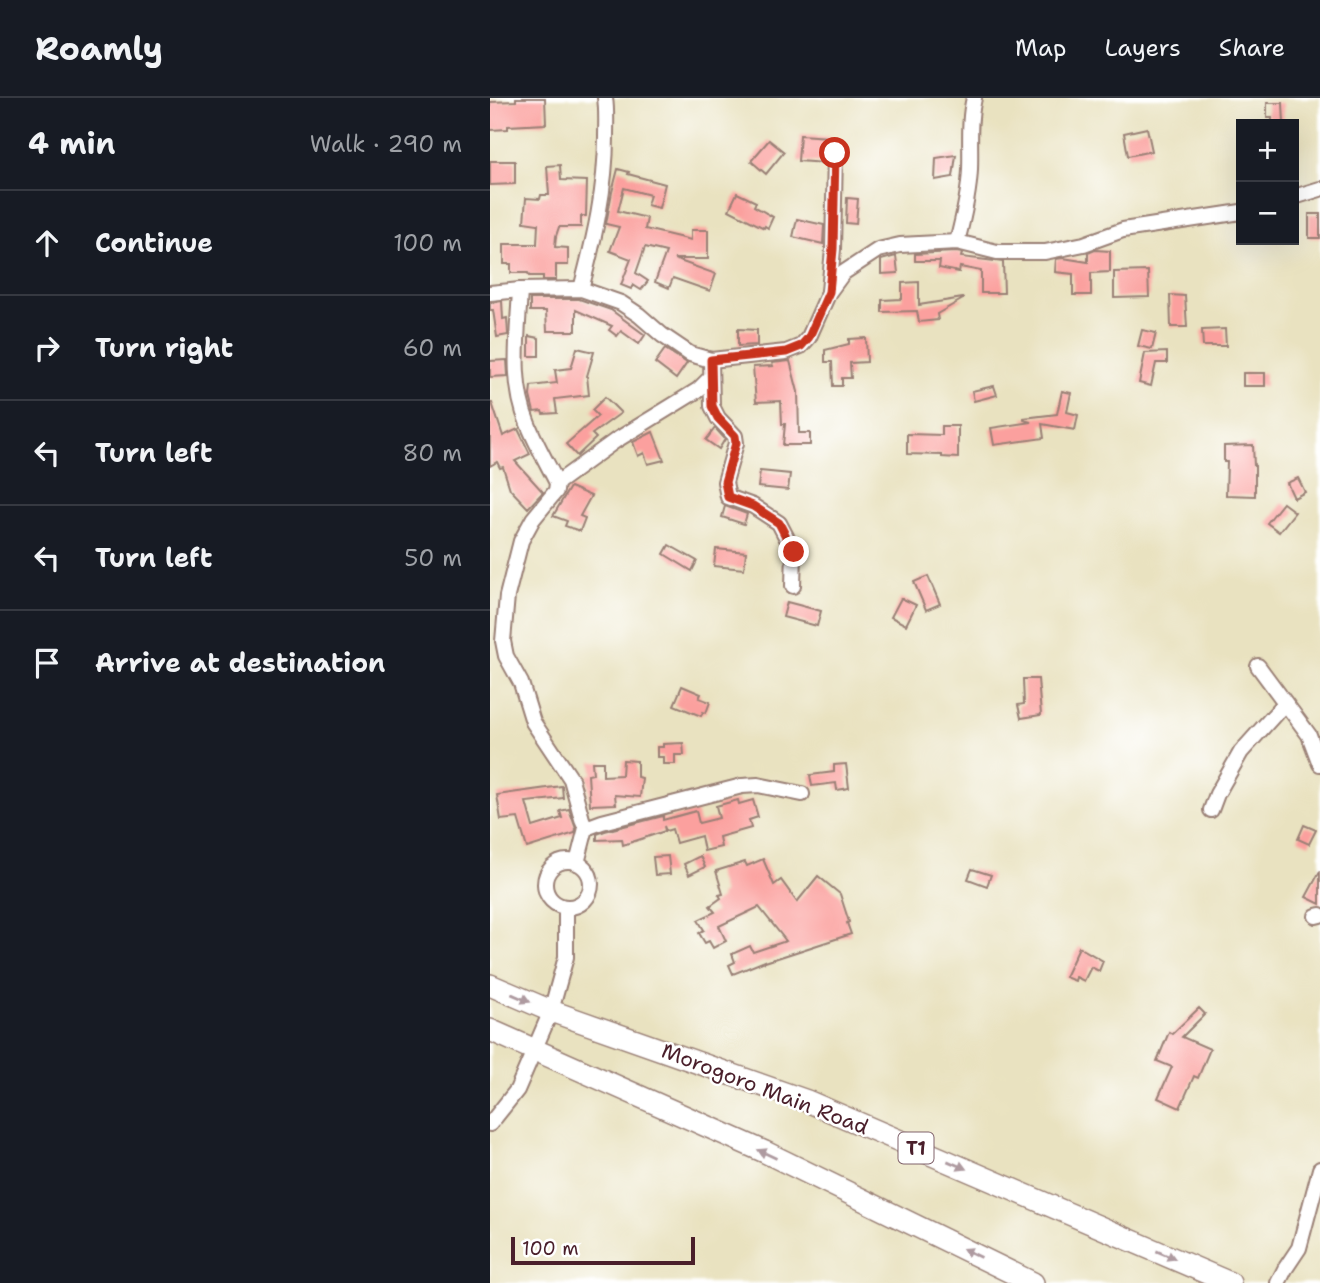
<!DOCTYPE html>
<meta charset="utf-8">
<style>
:root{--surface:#171b24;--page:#20242c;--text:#f1f3f6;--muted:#9ea1a6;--line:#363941}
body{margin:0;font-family:"Shantell Sans",sans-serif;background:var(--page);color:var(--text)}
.controls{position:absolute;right:21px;top:21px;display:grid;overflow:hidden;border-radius:0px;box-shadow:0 7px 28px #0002}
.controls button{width:63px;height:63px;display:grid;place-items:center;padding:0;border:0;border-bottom:2px solid var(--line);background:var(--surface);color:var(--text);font:35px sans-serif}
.scale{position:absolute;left:21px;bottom:18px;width:184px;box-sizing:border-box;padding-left:7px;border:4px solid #4a1f2b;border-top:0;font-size:19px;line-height:24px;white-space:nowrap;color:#4a1f2b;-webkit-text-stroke:5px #fff;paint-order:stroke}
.stop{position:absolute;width:21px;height:21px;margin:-16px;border:5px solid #c8321e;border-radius:50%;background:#fff}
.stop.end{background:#c8321e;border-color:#fff;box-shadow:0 2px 7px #0008}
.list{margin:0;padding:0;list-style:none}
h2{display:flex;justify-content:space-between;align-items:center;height:91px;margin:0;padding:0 28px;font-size:30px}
h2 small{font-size:23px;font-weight:400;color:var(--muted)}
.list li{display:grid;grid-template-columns:46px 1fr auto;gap:21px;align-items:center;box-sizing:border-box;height:105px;padding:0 28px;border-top:2px solid var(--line)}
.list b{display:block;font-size:26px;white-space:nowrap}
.list em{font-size:23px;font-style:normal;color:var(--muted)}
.icon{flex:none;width:38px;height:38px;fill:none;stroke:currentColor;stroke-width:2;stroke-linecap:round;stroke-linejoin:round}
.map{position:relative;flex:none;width:830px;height:1185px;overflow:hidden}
header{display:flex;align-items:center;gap:42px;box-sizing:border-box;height:98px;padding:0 35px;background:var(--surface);border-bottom:2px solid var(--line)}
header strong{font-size:33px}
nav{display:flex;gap:38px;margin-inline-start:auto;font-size:24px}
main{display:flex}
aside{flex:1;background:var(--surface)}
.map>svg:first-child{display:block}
.building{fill:#fba09e}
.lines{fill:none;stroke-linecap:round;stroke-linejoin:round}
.minor-casing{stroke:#9a8076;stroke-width:18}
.highway-casing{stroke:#9a8076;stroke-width:24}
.minor{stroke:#fff;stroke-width:14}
.highway{stroke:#fff;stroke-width:21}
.oneway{fill:#ae9aa0}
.route{stroke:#c8321e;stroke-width:9}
.labels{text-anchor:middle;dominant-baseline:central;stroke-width:5;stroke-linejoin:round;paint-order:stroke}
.shield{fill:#fff;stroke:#80626b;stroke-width:2}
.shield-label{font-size:19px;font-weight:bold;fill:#4a1f2b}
.street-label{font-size:21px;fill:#4a1f2b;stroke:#fff}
</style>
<header>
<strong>Roamly</strong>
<nav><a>Map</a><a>Layers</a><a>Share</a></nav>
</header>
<main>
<aside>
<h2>4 min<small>Walk · 290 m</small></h2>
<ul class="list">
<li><svg class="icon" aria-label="ahead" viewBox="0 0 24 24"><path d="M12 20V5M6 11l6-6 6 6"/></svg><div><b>Continue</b></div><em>100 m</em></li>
<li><svg class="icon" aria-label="right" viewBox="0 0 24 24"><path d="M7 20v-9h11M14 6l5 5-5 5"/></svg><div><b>Turn right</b></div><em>60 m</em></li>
<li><svg class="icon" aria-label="left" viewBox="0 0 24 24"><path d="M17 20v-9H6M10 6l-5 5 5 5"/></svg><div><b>Turn left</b></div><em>80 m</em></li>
<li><svg class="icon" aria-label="left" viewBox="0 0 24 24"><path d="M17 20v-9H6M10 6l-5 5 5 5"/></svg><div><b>Turn left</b></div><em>50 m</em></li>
<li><svg class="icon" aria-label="arrive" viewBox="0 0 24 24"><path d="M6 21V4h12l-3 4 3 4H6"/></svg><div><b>Arrive at destination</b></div></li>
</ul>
</aside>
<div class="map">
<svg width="830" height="1185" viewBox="0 0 830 1185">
<rect width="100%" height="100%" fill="#fff"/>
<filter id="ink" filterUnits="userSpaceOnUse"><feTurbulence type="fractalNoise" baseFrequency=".0143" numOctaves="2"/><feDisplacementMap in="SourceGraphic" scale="14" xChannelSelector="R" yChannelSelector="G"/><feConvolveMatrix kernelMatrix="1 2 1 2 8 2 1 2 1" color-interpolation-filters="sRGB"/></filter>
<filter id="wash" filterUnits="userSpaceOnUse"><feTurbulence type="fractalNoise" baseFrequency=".00686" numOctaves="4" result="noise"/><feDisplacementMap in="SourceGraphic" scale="28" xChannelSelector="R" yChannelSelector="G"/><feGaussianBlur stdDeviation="1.57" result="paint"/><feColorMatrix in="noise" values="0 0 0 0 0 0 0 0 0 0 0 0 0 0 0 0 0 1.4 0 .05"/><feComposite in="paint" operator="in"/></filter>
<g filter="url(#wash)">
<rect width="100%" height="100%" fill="#e9e2c0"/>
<g id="blocks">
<!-- building -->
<g class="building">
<polygon points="26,0 55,0 56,26 18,28 18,31 0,32 0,4 26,3"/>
<polygon points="777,5 793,5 794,26 782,26 782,20 777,20"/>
<polygon points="657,30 662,53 638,58 634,35"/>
<polygon points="310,37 339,39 339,48 335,54 335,65 308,63"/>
<polygon points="279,42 294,54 276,76 261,63"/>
<polygon points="466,57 463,79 445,82 446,60"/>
<polygon points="0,63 25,63 25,86 0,87"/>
<polygon points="70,67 71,82 97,83 96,118 91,118 91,129 69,129 66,138 65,149 78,150 78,167 66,167 66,182 53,182 53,178 39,178 38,175 21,175 21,166 14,166 14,146 47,146 48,126 34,124 36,100 50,101 51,97 59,97 57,68"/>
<polygon points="128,71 139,74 138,76 175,86 169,110 157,107 160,97 134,90 128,113 157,120 155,131 201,142 201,132 218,132 218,161 184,161 226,176 220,193 183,180 179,190 165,184 176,154 155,149 146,175 158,183 151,192 143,187 141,191 131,187 141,161 120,153 129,129 116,126 122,94"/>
<polygon points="247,95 266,104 264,108 283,119 278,130 275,128 274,130 239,112"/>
<polygon points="357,100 368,101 366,126 356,125"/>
<rect x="819" y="116" width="11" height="24"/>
<polygon points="307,121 334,127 333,146 303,139"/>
<polygon points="605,152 620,153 620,174 601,175 601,197 583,197 583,176 565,174 566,161 573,160 598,164 598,155"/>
<polygon points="466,154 472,155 471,159 513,164 514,195 491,195 491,173 470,169 469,174 449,170 450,163 425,163 425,156"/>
<polygon points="406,158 408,175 391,176 391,162"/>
<polygon points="658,173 659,199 624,200 624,174"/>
<polygon points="429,184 429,207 473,200 473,201 447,216 448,222 429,224 427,213 392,214 392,202 412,201 412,185"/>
<polygon points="680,197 695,198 697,229 681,229"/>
<polygon points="40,201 89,201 121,212 155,237 149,246 131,233 127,238 119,232 122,228 86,212 86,233 57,233 56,213 40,213"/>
<polygon points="12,203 13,221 17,220 18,237 7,239 3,212 0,212 0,205"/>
<polygon points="248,231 267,232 267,247 248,248"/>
<polygon points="735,231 736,248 713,248 712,232"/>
<polygon points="652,232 666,235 662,251 648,248"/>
<polygon points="39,238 49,240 49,258 39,258"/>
<polygon points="376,240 377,264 360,265 361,280 352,280 352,288 343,288 342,264 335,264 335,252 359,246 359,241"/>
<polygon points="87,250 104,254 97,278 99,297 65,301 67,315 53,316 52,313 44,314 40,298 41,288 67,285 65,272 81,270"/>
<polygon points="175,251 197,265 186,281 165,265"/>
<polygon points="677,254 677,265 666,265 661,288 649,285 655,255"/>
<polygon points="17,262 18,278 0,279 0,263"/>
<polygon points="300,263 308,294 309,335 320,335 320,347 293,347 295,326 292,326 291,303 266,304 263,269 283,268 282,265"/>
<rect x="753" y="275" width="22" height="13"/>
<polygon points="504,288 507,297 484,303 482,293"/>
<polygon points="572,293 581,295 577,314 588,317 585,332 552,326 554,340 504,347 501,330 541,324 534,322 534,320 567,316"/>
<polygon points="115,299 131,315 102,336 106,340 87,358 76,346 108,318 102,312"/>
<polygon points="0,305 2,305 13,338 28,331 40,356 25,363 53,394 38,410 20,391 13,369 10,370 7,364 0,368"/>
<polygon points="452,328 468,328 468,360 452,359 452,357 417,356 417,336 452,337"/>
<polygon points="225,330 235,341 229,351 216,342"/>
<polygon points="163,334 174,362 158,366 154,355 148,358 143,344"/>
<polygon points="763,347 764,368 765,368 765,398 736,397 737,364 734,364 734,348"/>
<polygon points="270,373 300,376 298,392 268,389"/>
<polygon points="808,380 815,394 804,400 797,385"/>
<polygon points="80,389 101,398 90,418 95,420 90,433 75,428 77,423 63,418"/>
<polygon points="793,405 805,414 789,434 777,425"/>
<polygon points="235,408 257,416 254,426 232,419"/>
<polygon points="179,447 207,463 202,473 174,456"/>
<polygon points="226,451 256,454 254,471 224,468"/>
<polygon points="438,478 450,506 436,512 424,484"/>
<polygon points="411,500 426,507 416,527 401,519"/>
<polygon points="297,504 331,513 327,528 293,519"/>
<polygon points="533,581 548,581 551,617 531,620 528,607 534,606"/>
<polygon points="192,588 211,596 209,600 220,604 216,615 213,614 211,618 184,607"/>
<polygon points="193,645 194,657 185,657 185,666 173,666 173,659 167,659 167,649 173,649 173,646"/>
<polygon points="133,662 147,663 147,679 152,680 150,699 125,697 126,706 100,707 98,677 103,676 102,664 113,664 113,678 132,677"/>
<polygon points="356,666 359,690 347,692 346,685 322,688 320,677 344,674 344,667"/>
<polygon points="72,688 73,700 36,704 43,729 72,720 70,713 79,711 86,731 85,735 37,750 28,720 11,722 7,697"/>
<polygon points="248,702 249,706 263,702 268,719 259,722 261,730 229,739 231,749 214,753 211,738 186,745 182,731 176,733 174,728 175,733 133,747 132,741 107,742 107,736 115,733 173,718 173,722 206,713 209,725 229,720 226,708"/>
<polygon points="814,727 826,732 819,746 808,741"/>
<polygon points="178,758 180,776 165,777 163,759"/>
<polygon points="210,758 215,769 199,777 194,766"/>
<polygon points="273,761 284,787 291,782 307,804 328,778 350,796 359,824 357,825 361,836 275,864 275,863 243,876 239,867 245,864 242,856 260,848 263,854 296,843 269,809 229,828 236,843 223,850 219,843 215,845 209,835 214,832 208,822 225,814 220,808 231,800 229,797 233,796 226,773 255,764 257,768"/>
<polygon points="482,771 501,777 497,788 478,781"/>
<polygon points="830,773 830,806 816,799"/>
<polygon points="589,849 613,863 609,873 601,869 594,883 586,879 585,883 575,879"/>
<polygon points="709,910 715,916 692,939 720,951 708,980 704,978 690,1010 668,1000 682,969 667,963 679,934 682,936"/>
</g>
</g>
</g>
<g filter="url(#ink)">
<use href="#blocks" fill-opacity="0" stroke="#9a8076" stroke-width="2"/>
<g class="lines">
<!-- minor casing -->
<g class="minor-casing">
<g id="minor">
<polyline points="804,99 830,91"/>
<path d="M467,144C473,121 479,96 480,72C481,48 478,24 484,0"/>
<path d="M91,191C104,142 116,90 116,39C116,26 117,13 115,0"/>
<path d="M30,192C28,236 20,284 38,326C46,346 57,365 67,385L66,393L43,421L31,443L17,498L13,543L16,558L31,585L43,624L81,681L92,721L96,730L87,765"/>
<polyline points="339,193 343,151 345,55"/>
<polyline points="0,195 30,192 91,191 131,205 149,217 172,237 200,256 221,262 296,254 311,248 319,239 339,194 353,175 388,152 410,147 467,144 507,154 555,154 594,146 633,132 751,114"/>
<polyline points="221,262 222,308 228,320 245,338 246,345 235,384 238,399 263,408 289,425 304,454 303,488"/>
<polyline points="67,385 125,343 208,292 221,279"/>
<polyline points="768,568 819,637 830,666"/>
<polyline points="721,712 727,696 751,654 795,605"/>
<polyline points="96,730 112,724 252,688 268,687 312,696"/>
<circle cx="78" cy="786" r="23"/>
<polyline points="826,818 830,817"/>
<polyline points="0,1026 27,992 61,913 76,859 76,809"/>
<polyline points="788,1185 795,1171 809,1150 830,1071"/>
</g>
</g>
<!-- highway casing -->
<g class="highway-casing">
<g id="highway">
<polyline points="0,887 61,913 317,1003 740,1185"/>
<polyline points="0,932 275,1054 543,1185"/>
</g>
</g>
<!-- minor -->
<use href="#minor" class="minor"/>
<!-- highway -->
<use href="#highway" class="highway"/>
</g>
<!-- one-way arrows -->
<defs><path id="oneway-solid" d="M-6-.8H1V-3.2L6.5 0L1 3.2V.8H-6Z" transform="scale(1.75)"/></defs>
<g class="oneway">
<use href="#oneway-solid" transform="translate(31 900) rotate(23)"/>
<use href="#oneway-solid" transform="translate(277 1056) rotate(-155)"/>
<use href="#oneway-solid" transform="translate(467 1067) rotate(23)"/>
<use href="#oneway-solid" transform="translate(482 1155) rotate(-154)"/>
<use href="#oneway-solid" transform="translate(676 1157) rotate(23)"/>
</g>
</g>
<g class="lines" filter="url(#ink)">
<!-- route -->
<polyline class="route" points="304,454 289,425 263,408 238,399 235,384 246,345 245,338 228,320 222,308 221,262 296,254 311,248 319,239 339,194 343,151 345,55"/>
</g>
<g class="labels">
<!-- shield labels -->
<rect class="shield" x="408.5" y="1034.5" width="35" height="31" rx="5"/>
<g class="shield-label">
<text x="426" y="1050">T1</text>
</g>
<!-- street labels -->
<g class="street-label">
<text transform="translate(275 991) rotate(21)">Morogoro Main Road</text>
</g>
</g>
</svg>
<div class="controls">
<button>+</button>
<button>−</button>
</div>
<div class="scale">100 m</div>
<div class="stop" style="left:345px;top:55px"></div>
<div class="stop end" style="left:304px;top:454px"></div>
</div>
</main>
